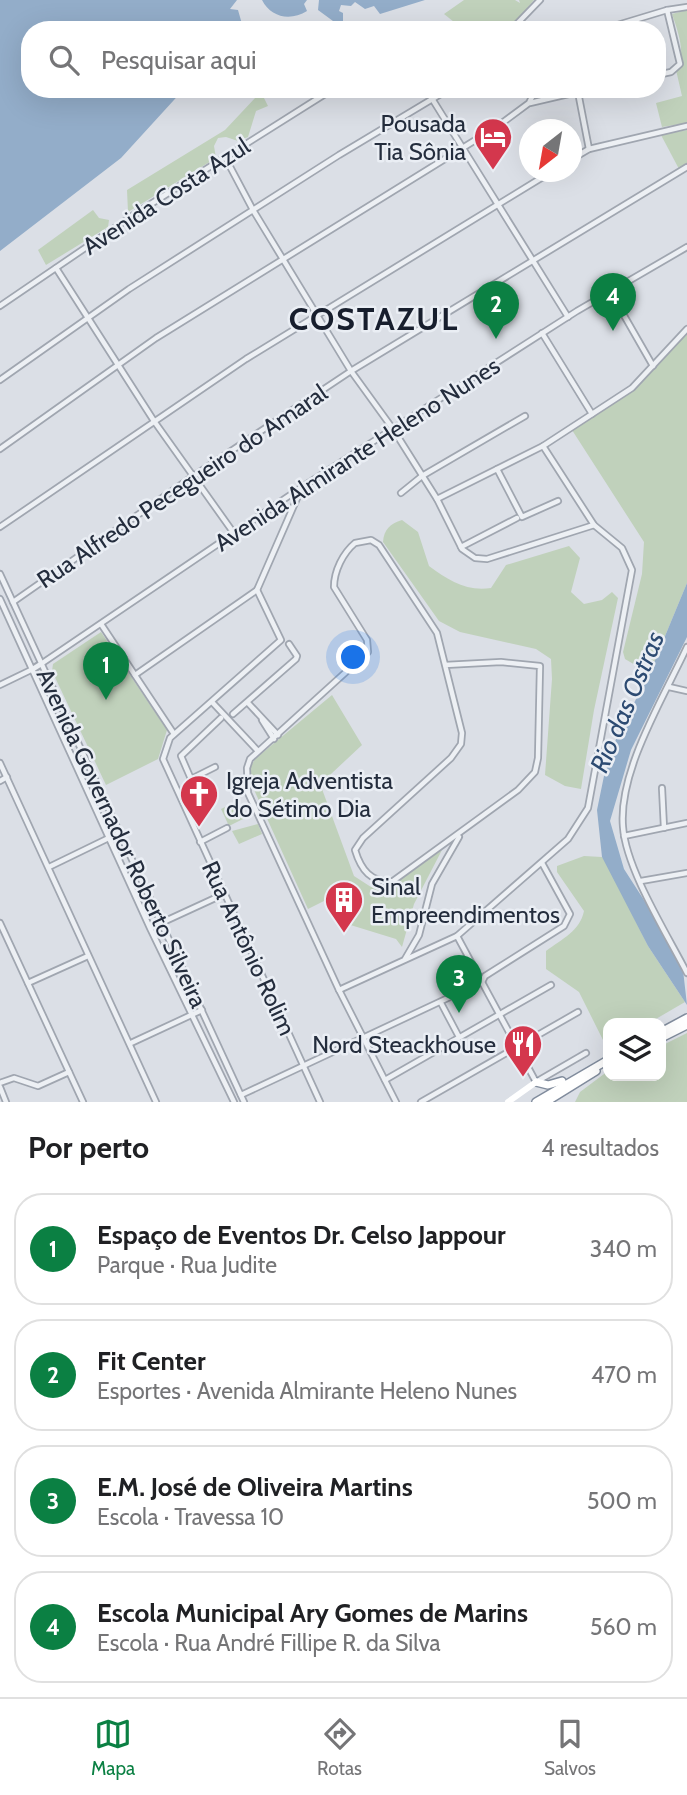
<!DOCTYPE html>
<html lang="pt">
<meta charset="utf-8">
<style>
:root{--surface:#fff;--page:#f6f6f6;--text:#202124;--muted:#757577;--line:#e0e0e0;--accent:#0b8043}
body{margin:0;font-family:Cabin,sans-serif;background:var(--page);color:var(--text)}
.controls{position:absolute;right:21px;bottom:21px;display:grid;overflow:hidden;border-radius:14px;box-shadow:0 7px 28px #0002}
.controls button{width:63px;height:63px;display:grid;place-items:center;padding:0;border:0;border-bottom:2px solid var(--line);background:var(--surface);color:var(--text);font:35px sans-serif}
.compass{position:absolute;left:519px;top:119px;width:63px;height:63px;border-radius:50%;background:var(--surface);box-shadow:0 7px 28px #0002;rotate:211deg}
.you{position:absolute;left:354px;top:658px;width:24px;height:24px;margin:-18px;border:5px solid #fff;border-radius:50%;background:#1a73e8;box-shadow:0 0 0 10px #1a73e833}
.badge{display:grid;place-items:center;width:46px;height:46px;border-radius:50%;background:var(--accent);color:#fff;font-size:23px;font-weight:700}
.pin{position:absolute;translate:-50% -58px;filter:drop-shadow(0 2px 4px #0008)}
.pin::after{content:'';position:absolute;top:37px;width:24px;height:21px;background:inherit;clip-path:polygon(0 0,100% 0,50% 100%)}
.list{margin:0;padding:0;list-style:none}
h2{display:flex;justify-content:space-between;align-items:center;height:91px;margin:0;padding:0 28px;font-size:30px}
h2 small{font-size:23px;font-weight:400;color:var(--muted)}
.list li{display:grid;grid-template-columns:46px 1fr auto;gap:21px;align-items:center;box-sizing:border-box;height:112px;margin:0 14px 14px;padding:0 14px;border:2px solid var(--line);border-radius:28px}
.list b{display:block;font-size:26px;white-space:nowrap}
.list p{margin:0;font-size:23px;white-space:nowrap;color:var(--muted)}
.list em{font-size:23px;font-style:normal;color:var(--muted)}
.icon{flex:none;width:38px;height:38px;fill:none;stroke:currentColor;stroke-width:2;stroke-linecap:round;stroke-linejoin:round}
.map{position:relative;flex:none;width:687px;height:1102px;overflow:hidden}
.search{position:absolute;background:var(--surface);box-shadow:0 7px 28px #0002;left:21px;right:21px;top:21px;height:77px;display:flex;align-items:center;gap:18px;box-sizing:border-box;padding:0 24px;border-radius:28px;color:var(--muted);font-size:26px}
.sheet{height:595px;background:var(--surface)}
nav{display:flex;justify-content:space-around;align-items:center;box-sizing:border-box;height:98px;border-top:2px solid var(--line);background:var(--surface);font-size:19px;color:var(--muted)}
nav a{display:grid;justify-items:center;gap:4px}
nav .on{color:var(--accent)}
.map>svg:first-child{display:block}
.green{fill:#c0d1bb}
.water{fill:#93adc9}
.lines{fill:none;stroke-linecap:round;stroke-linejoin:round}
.minor-casing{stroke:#a0a6b0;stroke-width:8}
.tertiary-casing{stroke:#a0a6b0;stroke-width:9}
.trunk-casing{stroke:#818c9d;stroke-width:10}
.minor{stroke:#edf0f4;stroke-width:4.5}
.tertiary{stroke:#edf0f4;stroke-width:5}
.secondary{stroke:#fff;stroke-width:6}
.trunk{stroke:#fff;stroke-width:7}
.labels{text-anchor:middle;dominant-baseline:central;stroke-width:5;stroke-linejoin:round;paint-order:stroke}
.poi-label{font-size:24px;fill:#242d3d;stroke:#eaeef4;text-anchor:end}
.street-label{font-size:24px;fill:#242d3d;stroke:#eaeef4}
.water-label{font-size:26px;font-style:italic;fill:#2d4b72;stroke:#eaeef4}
.district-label{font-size:32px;font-weight:bold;letter-spacing:2px;fill:#171e2d;stroke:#eaeef4}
</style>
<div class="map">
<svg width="687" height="1102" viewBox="0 0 687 1102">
<rect width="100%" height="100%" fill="#dbdfe6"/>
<!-- green -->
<g class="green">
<polygon points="464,0 515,0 520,3 519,0 534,0 509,30 464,30 444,14"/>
<path d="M687,10V123L662,127L656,103L682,96L676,70C687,56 678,31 672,14Z"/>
<polygon points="257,96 263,96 268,106 256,111 248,137 238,141 226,137 218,138 214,146 216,158 128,212 127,190 225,130"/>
<polygon points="687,130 687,165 679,169 661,135"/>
<polygon points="93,210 99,218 109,220 108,227 46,265 38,250"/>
<polygon points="687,332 687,583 651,670 642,669 625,659 623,652 642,574 644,542 572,430 636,389"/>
<path d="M402,520L418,532L429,566C448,580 467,592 491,588L506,565L569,546L580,558L571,592L584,604L602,600L612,592L618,598L594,710L581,789L565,786L545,775L552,679L551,659L536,649L460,632L439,621L383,542C384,529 390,524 402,520Z"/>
<polygon points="101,632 167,730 158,759 106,785 52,671 53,664"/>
<polygon points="332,695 362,745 331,774 322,789 354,876 371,887 390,886 442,850 414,904 402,947 396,939 344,923 337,924 324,901 308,909 251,783 250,768 255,759"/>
<polygon points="233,803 249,816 229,826 221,809"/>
<polygon points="258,824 262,834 239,844 232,831"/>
<path d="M584,856L602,857L608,865L648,946L685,1002L649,1023H608V1041L603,1040L579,992L546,969V951C562,939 580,931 584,911L557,872V866Z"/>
<polygon points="687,1033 687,1102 575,1102 580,1092 608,1071 608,1076 661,1076 661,1046"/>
</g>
<!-- water -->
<g class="water">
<polygon points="0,0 237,0 230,9 238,10 242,24 239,30 30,30 30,89 184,89 121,158 0,251"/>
<path d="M262,0H307L304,4L307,11C291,21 271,18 262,0Z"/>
<polygon points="319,0 425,0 380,14 374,6 365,9 355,2 351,6 341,5 339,11 343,13 343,22 333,21 318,10"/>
<polygon points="687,583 687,637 631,750 610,821 624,869 651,911 683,970 687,1005 648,946 602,857 597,810 604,776 617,736 651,670"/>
</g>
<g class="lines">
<!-- minor casing -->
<g class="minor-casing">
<g id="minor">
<polyline points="511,30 540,0"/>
<polyline points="601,30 667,10 687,7"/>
<polyline points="657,75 671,72 680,64 667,10"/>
<polyline points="426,89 568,317"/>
<polyline points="578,92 589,149"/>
<polyline points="530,103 590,89"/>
<polyline points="226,159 253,210 351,371 393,429 437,499 462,549 475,558 487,559 594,525"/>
<polyline points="572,159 589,149 687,126"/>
<polyline points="56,268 154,421 233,532"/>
<polyline points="610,291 653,366"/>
<polyline points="0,306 135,214 333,89"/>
<polyline points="542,333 592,414"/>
<polyline points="0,380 129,289 339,155 449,89"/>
<polyline points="0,449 156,338 498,126 529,103 536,89"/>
<polyline points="497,469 522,517 558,501"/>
<polyline points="302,487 257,590 281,640 170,738 163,759 320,1102"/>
<polyline points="401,493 422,476 525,416"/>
<polyline points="437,499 543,446 632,388 687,329"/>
<polyline points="0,527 246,359 551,172"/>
<polyline points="461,547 517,518"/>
<polyline points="0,574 244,1102"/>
<polyline points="0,599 150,928 234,1102"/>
<polyline points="13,602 192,477 351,371 687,167"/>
<polyline points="101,624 174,734"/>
<path d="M687,647C664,697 618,771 623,827C626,869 667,934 687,973"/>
<polyline points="41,664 302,487 577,311 687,247"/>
<polyline points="135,675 257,590"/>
<polyline points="0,685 33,669"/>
<polyline points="669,687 687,691"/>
<polyline points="212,702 258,751"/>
<polyline points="248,703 278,735"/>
<polyline points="233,714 296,659 297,656 289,644"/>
<polyline points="262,720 274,739"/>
<polyline points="0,763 156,1102"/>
<polyline points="215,767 191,779 181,756 221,718"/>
<polyline points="191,779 202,803"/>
<polyline points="0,781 7,777"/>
<polyline points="662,788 664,828"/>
<polyline points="624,836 687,823"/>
<polyline points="200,842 227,828"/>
<polyline points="49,867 119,833"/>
<polyline points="641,881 687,873"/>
<polyline points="0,923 83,1102"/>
<polyline points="161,923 224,894"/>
<polyline points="457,936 536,1082 586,1053"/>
<polyline points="405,959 419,935 432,884 459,837"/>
<polyline points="28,983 88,956"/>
<polyline points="339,990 457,936 568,839 588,808 632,570 622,548 594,525 543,446"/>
<polyline points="441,1003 459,1037"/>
<polyline points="131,1043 202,1010"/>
<polyline points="385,1080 551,985"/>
<polyline points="0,1083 14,1078 38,1086 69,1072"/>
<polyline points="0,1087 6,1102"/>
<polyline points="241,1095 482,982 485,976 564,926 570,914 542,863"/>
<path d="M396,1102L339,990L248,793L247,768L250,759L368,652L367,640L334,587C334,571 343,553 355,543L371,540L379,545L437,633L462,733L461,744L451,758L363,838L355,850C361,870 371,883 393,881L518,790L535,772L538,758L540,666L501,662L445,665"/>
<polyline points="421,1102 578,1012"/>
</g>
</g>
<!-- tertiary casing -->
<g class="tertiary-casing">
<polyline id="tertiary" points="33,669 41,664"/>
</g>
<!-- trunk casing -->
<g class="trunk-casing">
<g id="trunk">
<polyline points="661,1032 687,1018"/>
<polyline points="661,1038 687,1025"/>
<polyline points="536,1082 548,1085 562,1081"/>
<polyline points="536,1102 608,1060"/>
<polyline points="546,1102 596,1071"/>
</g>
</g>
<!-- minor -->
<use href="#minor" class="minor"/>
<!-- tertiary -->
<use href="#tertiary" class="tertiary"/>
<!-- secondary -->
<polyline class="secondary" points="508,1102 536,1082"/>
<!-- trunk -->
<use href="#trunk" class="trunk"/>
</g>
<!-- icons -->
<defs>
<g id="hotel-pin" transform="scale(2.0125)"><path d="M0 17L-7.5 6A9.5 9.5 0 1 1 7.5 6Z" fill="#d4374d" stroke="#eaeef4"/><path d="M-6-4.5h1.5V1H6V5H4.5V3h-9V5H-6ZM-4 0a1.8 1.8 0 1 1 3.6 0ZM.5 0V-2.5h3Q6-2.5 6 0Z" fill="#fff"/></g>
<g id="church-pin" transform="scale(2.0125)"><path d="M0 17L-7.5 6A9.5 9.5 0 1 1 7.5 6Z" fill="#d4374d" stroke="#eaeef4"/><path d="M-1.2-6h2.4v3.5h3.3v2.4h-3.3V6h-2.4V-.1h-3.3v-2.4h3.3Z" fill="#fff"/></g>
<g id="building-pin" transform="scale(2.0125)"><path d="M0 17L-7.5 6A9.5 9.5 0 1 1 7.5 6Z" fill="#d4374d" stroke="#eaeef4"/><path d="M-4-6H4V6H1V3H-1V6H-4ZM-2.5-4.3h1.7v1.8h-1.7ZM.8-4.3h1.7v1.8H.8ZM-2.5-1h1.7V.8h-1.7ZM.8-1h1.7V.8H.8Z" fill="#fff"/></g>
<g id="restaurant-pin" transform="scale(2.0125)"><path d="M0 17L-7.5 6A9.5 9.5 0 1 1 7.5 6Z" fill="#d4374d" stroke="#eaeef4"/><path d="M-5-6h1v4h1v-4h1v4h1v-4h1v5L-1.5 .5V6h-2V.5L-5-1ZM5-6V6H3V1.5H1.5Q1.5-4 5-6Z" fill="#fff"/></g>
</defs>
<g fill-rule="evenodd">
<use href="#hotel-pin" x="493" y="137"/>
<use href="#church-pin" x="199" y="794"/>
<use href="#building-pin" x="344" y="900"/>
<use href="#restaurant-pin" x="523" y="1044"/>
</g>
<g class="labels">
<!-- poi labels -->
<g class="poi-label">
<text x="466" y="123">Pousada<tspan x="466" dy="28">Tia Sônia</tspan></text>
<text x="226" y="780" text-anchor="start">Igreja Adventista<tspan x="226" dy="28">do Sétimo Dia</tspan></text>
<text x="371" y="886" text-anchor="start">Sinal<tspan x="371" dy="28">Empreendimentos</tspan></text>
<text x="496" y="1044">Nord Steackhouse</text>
</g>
<!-- street labels -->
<g class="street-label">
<text transform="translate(166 196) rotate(-33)">Avenida Costa Azul</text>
<text transform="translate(357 454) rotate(-33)">Avenida Almirante Heleno Nunes</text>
<text transform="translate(182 486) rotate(-34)">Rua Alfredo Pecegueiro do Amaral</text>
<text transform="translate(122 838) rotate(65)">Avenida Governador Roberto Silveira</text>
<text transform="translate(249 948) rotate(65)">Rua Antônio Rolim</text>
</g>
<!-- water labels -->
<g class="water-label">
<text transform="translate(627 702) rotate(-67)">Rio das Ostras</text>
</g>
<!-- district labels -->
<g class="district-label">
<text x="374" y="318">COSTAZUL</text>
</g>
</g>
</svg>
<div class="controls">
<button><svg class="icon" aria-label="layers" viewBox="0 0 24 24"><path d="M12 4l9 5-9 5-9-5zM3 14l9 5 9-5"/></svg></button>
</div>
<svg class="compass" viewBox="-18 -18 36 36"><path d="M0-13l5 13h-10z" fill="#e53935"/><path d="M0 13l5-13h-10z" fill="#757577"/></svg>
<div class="you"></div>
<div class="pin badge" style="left:106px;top:700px">1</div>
<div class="pin badge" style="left:496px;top:339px">2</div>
<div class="pin badge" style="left:459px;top:1013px">3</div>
<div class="pin badge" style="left:613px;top:331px">4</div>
<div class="search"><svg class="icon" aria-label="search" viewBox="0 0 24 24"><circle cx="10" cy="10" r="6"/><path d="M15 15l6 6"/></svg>Pesquisar aqui</div>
</div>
<section class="sheet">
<h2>Por perto<small>4 resultados</small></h2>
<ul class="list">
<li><span class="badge">1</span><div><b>Espaço de Eventos Dr. Celso Jappour</b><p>Parque · Rua Judite</p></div><em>340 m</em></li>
<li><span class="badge">2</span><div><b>Fit Center</b><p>Esportes · Avenida Almirante Heleno Nunes</p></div><em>470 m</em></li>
<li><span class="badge">3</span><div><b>E.M. José de Oliveira Martins</b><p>Escola · Travessa 10</p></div><em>500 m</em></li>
<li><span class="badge">4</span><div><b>Escola Municipal Ary Gomes de Marins</b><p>Escola · Rua André Fillipe R. da Silva</p></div><em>560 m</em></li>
</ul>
</section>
<nav>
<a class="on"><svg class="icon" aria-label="map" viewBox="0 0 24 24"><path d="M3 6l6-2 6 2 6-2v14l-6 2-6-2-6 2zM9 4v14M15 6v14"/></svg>Mapa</a>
<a><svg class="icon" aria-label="directions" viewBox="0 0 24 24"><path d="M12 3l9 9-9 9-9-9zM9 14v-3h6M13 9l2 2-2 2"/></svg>Rotas</a>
<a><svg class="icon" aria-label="saved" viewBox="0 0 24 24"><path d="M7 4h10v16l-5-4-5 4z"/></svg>Salvos</a>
</nav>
